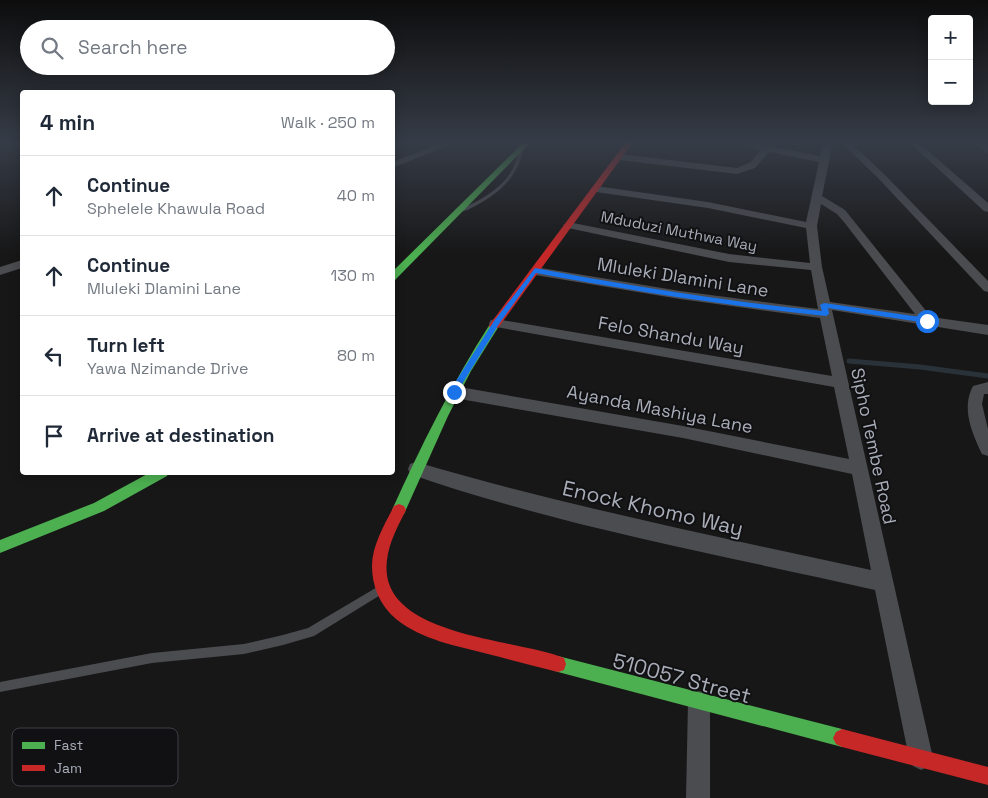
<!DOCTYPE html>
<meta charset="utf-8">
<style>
:root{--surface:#fff;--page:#f6f6f7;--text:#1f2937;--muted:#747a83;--line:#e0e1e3}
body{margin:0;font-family:"Space Grotesk",sans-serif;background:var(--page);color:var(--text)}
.controls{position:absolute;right:15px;top:15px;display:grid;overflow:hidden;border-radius:5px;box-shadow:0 2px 12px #0003}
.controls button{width:45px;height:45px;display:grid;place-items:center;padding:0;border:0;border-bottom:1px solid var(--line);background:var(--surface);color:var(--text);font:25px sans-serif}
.stop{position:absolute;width:15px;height:15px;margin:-11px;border:4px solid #1a73e8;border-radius:50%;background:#fff}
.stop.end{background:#1a73e8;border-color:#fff;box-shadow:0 1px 5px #0008}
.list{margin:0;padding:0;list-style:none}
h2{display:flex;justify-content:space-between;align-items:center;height:65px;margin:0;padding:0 20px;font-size:21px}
h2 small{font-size:16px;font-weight:400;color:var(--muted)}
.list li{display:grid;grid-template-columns:32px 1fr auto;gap:15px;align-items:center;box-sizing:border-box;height:80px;padding:0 20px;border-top:1px solid var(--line)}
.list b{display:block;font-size:19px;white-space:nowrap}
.list p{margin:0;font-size:16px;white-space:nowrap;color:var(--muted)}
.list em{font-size:16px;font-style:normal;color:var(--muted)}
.icon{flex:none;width:28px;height:28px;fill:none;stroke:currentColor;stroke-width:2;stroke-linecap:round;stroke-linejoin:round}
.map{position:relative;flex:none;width:988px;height:798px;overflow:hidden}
.search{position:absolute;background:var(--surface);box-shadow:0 2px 12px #0003;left:20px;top:20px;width:375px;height:55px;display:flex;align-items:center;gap:12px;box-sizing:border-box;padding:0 18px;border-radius:28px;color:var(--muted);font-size:19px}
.panel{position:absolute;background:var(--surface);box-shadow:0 2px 12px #0003;left:20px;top:90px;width:375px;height:385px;border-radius:5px}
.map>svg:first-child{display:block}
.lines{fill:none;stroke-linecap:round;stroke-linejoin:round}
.stream{stroke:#2a3239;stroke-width:5}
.lane{fill:#4b4c50;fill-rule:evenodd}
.street{fill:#4b4c50;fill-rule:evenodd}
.fast{fill:#4caf50;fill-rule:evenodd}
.jam{fill:#c62828;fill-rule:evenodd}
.route{fill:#1a73e8}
.labels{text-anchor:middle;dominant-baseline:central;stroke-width:4;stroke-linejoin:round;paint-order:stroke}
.far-street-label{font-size:15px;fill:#a8adb8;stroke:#111113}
.street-label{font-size:18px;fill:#a8adb8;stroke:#111113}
.near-street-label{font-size:21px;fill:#a8adb8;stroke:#111113}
.key{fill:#111113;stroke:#3e4045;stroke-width:1}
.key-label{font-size:14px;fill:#a8adb8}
</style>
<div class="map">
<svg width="988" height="798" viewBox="0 0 988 798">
<rect width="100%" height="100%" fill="#171717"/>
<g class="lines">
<!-- stream -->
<polyline class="stream" points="849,361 920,367 988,376"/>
<!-- lane -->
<g class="lane">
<path d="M519,149L523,150C518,176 500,193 477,205C471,208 465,212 459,212V210C481,200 508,186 516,161C518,157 518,153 519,149Z"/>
<polygon points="379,586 382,588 384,591 382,594 314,636 283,645 244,654 152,663 0,692 0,682 152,653 244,644 283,635 308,628"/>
</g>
<!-- street -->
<g class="street">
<polygon points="445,142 457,142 392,168 392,162"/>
<path d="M730,142H748L820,156L823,142H833L822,196L845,210L931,317L988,325V335L832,310L933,758L929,766L921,770L913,766L909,758L875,590C722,555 558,526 410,474L408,469L410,464L416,462C566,506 719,537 871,570L852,474L683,438L454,398L449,396L447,392L449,388L454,386L683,426L849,459L834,387L496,327L491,326L489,323L491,320L496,319L832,376L820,318L680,299L535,275L529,271L535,267L680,291L818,309L811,270L729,262L568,228L563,225L568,222L729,254L810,263L806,228L708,208L596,192L591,189L596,186L708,202L806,222L819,162L769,152L755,168L737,174L620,160L615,157L620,154L737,168L751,162L760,150ZM821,204L837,214L844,222L915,314L830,302L822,267L817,226Z"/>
<polygon points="841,142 850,142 885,175 988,281 988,292 984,291 879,179"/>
<polygon points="909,142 918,142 988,203 988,212 984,211"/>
<polygon points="973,142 983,142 988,146 988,153"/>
<polygon points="22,260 22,268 0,275 0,267"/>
<path d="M988,382V394H984L982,404L988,429V456L982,454C972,433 961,408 973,386Z"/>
<polygon points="699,691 707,694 710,702 710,798 686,798 688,702 691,694"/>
</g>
<!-- fast -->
<g class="fast">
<polygon points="524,142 531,142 395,280 392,281 392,272"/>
<path d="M494,323L499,326L471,371L448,416L404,514L399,516L394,514L392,510C421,446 452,383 490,324Z"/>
<polygon points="151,472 169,472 167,476 104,511 0,553 0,540 94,503"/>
<polygon points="558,656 842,729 848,732 851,738 848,744 842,747 558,672 552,670 550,664 552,658"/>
</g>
<!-- jam -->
<g class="jam">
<polygon points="626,142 633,142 498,328 490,328 489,326 490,324"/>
<path d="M399,504L404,506L406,510C398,526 389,542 387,560C377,637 515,638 564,658L566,664L564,670L558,672C535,666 511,660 488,654C457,646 422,640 396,619C380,606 372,586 372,566C372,545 385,524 394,506Z"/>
<polygon points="842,729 988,767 988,785 842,747 836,744 833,738 836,732"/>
</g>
</g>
<!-- sky -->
<linearGradient id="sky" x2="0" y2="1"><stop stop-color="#0d0d0d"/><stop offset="0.56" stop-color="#363c47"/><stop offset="1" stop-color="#363c47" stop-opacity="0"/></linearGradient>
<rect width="988" height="254" fill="url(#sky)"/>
<!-- route -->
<path class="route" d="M535,268C630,286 725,301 822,311L820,305L824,303L927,318L930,321L927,323L828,308L829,314L826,316C729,306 632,291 536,273L499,324L456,394H451V389L494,321Z"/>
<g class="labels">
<!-- far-street labels -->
<g class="far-street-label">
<text transform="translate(679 231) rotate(11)">Mduduzi Muthwa Way</text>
</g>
<!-- street labels -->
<g class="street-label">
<text transform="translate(683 277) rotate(9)">Mluleki Dlamini Lane</text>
<text transform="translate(671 335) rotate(10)">Felo Shandu Way</text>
<text transform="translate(660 409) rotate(11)">Ayanda Mashiya Lane</text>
<text transform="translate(874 446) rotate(78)">Sipho Tembe Road</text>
</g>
<!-- near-street labels -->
<g class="near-street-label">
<text transform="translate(653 508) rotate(13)">Enock Khomo Way</text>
<text transform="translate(682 678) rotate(15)">510057 Street</text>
</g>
</g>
<!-- legend -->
<rect x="12" y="728" width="166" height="58" rx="8" class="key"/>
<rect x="22" y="742" width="23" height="7" fill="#4caf50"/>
<rect x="22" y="765" width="23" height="6" fill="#c62828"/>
<g class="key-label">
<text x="54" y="750">Fast</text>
<text x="54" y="773">Jam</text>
</g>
</svg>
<div class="controls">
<button>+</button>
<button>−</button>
</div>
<div class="stop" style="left:927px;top:321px"></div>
<div class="stop end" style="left:454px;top:392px"></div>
<div class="search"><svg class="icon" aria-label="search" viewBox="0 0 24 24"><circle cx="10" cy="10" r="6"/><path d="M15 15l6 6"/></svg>Search here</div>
<section class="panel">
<h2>4 min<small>Walk · 250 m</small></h2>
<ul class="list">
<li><svg class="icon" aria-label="ahead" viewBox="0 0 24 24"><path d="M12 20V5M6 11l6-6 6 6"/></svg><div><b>Continue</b><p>Sphelele Khawula Road</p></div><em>40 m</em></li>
<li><svg class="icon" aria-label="ahead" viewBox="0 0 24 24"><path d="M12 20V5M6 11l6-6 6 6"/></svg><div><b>Continue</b><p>Mluleki Dlamini Lane</p></div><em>130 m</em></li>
<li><svg class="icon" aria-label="left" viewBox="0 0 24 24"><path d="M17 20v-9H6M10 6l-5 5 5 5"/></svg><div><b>Turn left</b><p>Yawa Nzimande Drive</p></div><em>80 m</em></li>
<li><svg class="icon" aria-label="arrive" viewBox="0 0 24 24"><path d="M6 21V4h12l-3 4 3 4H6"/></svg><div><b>Arrive at destination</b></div></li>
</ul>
</section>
</div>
